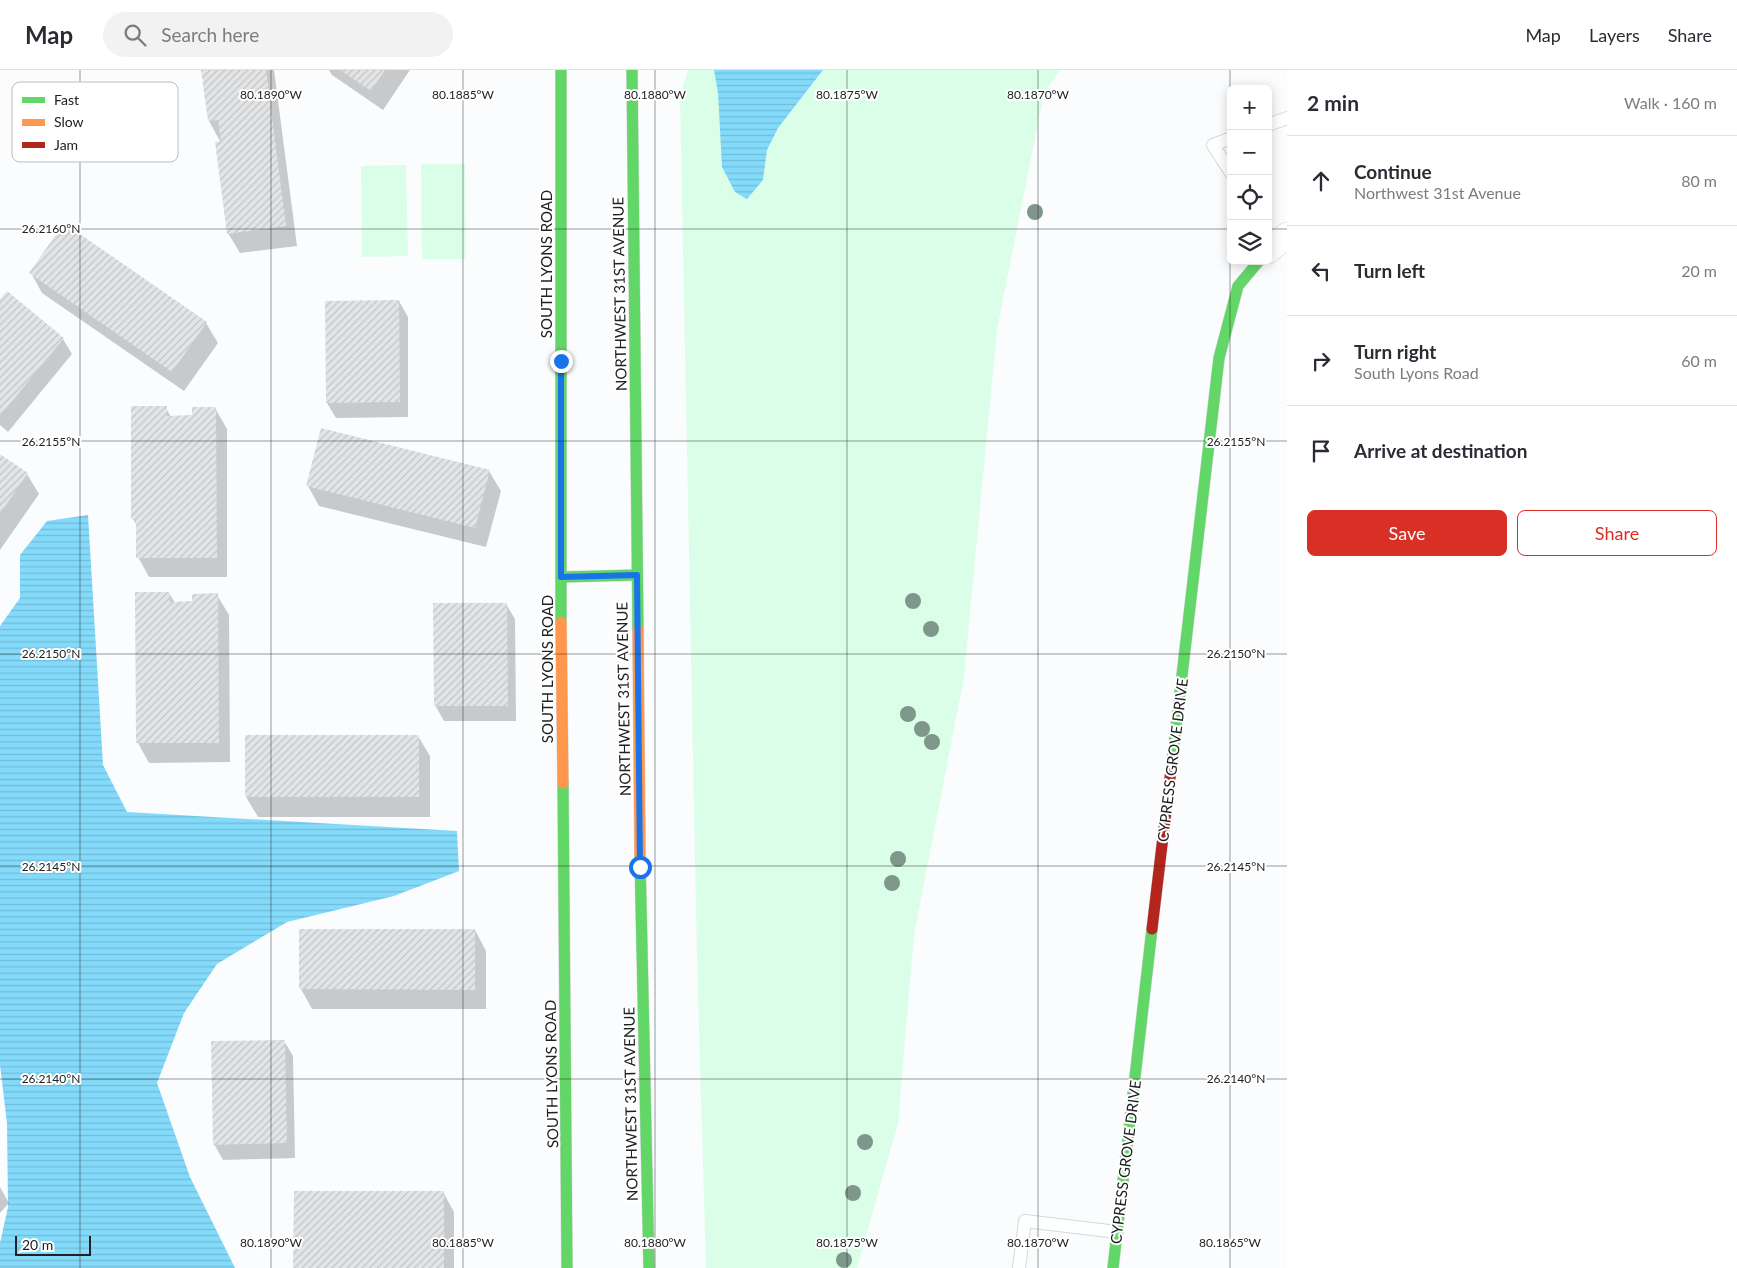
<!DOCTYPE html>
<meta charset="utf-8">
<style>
:root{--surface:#fff;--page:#f2f2f3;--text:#2b2b33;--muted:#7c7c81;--line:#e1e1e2;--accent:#d93025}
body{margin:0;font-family:Lato,sans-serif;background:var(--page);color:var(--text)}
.controls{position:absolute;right:15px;top:15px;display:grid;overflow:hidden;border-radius:8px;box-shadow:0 2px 12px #0003}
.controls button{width:45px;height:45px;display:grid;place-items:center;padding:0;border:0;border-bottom:1px solid var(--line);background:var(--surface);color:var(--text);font:25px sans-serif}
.scale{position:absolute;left:15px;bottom:12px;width:76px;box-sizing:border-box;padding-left:5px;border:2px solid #202122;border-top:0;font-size:14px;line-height:18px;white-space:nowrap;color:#202122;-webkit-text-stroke:4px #fff;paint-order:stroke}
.stop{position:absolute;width:15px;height:15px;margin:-11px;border:4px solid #1a73e8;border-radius:50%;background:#fff}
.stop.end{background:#1a73e8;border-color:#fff;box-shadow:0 1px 5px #0008}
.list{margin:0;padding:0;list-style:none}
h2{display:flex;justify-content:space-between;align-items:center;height:65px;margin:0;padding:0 20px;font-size:21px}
h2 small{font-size:16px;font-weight:400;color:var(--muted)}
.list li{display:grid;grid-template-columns:32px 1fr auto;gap:15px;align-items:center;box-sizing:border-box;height:90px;padding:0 20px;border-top:1px solid var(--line)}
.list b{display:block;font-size:19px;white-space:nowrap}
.list p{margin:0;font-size:16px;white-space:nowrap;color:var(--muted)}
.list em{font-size:16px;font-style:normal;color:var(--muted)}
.actions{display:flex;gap:10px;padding:15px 20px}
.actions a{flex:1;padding:11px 0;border:1px solid var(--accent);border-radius:8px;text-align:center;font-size:18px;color:var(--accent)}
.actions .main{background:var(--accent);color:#fff}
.icon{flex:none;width:28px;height:28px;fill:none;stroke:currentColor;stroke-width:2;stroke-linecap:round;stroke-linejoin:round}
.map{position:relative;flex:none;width:1287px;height:1198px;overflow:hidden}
header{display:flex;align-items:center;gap:30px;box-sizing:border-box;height:70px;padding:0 25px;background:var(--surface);border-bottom:1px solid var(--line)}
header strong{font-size:24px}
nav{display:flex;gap:28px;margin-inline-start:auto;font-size:18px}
.search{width:350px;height:45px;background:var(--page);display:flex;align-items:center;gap:12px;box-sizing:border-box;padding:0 18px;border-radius:28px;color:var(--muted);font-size:19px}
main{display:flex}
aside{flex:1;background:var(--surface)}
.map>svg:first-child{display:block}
.green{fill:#dbfee8}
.water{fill:url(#water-rules)}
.shadow{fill:#0003}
.building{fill:url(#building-hatch)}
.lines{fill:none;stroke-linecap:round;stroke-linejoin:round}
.lane-casing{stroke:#d7d8da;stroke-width:14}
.street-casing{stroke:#d7d8da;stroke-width:26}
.fast-casing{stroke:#d7d8da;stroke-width:12}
.slow-casing{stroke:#d7d8da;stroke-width:12}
.jam-casing{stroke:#d7d8da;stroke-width:12}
.lane{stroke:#feffff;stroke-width:12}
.street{stroke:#feffff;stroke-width:25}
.fast{stroke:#63d668;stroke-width:11}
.slow{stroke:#ff974d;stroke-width:11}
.jam{stroke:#b3261e;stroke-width:11}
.tree{fill:#7f968a}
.route{stroke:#1a73e8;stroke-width:6}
.ticks{fill:none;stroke:#202122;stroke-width:1;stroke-opacity:0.45}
.labels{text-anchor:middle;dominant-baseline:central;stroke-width:4;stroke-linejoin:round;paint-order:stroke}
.street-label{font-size:15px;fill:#202122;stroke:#fff}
.key{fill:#fff;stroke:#bcbcbd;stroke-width:1}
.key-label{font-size:14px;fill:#202122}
.ticks-label{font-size:12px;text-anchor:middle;fill:#202122;stroke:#fff;stroke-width:4;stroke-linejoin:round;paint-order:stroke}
</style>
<header>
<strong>Map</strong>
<div class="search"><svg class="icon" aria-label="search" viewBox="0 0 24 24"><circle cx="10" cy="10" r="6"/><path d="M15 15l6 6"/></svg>Search here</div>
<nav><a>Map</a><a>Layers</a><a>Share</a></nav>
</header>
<main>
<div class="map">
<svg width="1287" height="1198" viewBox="0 0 1287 1198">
<defs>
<pattern id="water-rules" width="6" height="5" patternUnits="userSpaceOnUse" patternTransform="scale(1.25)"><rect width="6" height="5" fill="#84dafa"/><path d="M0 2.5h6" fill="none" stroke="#72bbd6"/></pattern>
<pattern id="building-hatch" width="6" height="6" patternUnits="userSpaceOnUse" patternTransform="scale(1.25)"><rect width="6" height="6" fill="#e2e4e5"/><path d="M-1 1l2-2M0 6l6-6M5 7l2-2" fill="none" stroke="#c2c3c4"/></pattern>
</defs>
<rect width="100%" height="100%" fill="#fafcfe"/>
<!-- green -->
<g class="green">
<polygon points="688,0 1060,0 1044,23 997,259 964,607 914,865 898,1053 857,1198 706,1198 697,889 680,26"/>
<polygon points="421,94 465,94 466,189 422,189"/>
<polygon points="406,95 408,186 362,187 361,96"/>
</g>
<!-- water -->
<g class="water">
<polygon points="714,0 823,0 778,58 767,80 763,110 747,129 735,122 722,97 718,23"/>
<polygon points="88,445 103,695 127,742 457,761 459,801 394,826 287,852 217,894 184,943 157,1013 190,1107 235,1198 0,1198 0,1173 8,1137 7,1053 0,995 0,556 20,528 20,485 47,451"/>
</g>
<!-- shadow -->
<g class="shadow">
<polygon points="202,0 274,0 297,176 240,183 228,163 221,73 209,51"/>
<polygon points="329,0 410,0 383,40 332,5"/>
<polygon points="31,203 206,253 218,273 184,321 42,223"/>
<polygon points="7,223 63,269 72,284 8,362 0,355 0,231"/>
<polygon points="399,231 408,247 408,347 336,348 327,333"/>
<polygon points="166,338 171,347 193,346 215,338 227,359 227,507 149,507 138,487 138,457 133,449"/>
<polygon points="0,386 27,404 39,424 0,480"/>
<polygon points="489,401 501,421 486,477 319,436 308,416"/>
<polygon points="169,523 175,533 193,533 217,525 229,545 230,692 149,693 138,673"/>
<polygon points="506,534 515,549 516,651 444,651 435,635"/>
<polygon points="418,666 430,686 430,747 258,747 246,727"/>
<polygon points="475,860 486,881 486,939 312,939 301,919"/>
<polygon points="284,971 293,986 295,1088 223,1090 214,1074"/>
<polygon points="0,1117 9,1133 0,1143"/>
<polygon points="443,1122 454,1142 454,1198 295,1198"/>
</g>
<!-- building -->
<g class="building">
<polygon points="201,0 266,0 286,156 227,164 215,72 221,71 218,50 208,51"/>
<polygon points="340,0 385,0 371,21"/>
<polygon points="64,153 207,252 172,302 29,203"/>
<polygon points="7,221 64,268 0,346 0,229"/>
<polygon points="399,230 400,332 326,333 325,231"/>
<polygon points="131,336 167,336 167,346 192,345 192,337 216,337 217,488 136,488 136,449 131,449"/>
<polygon points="321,358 490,400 475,458 306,416"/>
<polygon points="0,384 28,403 0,444"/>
<polygon points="135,522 169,522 170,532 192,531 192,524 218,523 219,673 136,673"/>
<polygon points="433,533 507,533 508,636 434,636"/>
<rect x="245" y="665" width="174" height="62"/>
<polygon points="299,859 475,859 475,920 299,919"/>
<polygon points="285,970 287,1073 213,1075 211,971"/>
<polygon points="294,1121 444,1121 444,1198 293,1198"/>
</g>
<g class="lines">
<!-- lane casing -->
<g class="lane-casing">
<g id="lane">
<polyline points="1268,55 1287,48"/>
<polyline points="1231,68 1213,75 1231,103"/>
<polyline points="1019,1198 1025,1151 1117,1162"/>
</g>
</g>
<!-- street casing -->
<g class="street-casing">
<polyline id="street" points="1268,181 1287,165"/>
</g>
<!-- fast casing -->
<g class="fast-casing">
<g id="fast">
<polyline points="561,0 561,552"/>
<polyline points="632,0 638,560"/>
<polyline points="561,507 637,505"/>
<polyline points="1172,691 1219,288 1238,216 1259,191"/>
<polyline points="563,713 567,1198"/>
<polyline points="640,788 649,1198"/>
<polyline points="1113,1198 1152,859"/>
</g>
</g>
<!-- slow casing -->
<g class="slow-casing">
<g id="slow">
<polyline points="561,552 563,713"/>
<polyline points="638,560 640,788"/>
</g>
</g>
<!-- jam casing -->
<g class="jam-casing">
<polyline id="jam" points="1152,859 1172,691"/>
</g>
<!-- lane -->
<use href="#lane" class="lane"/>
<!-- street -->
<use href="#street" class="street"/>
<!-- fast -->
<use href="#fast" class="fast"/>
<!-- slow -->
<use href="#slow" class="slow"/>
<!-- jam -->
<use href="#jam" class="jam"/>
</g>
<!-- trees -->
<g class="tree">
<circle cx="1035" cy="142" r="8"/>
<circle cx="913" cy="531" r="8"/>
<circle cx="931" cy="559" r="8"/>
<circle cx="908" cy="644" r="8"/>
<circle cx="922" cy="659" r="8"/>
<circle cx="932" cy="672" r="8"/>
<circle cx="898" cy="789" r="8"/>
<circle cx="892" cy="813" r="8"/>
<circle cx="865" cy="1072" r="8"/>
<circle cx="853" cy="1123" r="8"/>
<circle cx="844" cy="1190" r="8"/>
</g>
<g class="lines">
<!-- route -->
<polyline class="route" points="561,291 561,507 637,505 640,797"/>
</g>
<!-- ticks -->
<path class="ticks" d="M80,0V1198M271,0V1198M463,0V1198M655,0V1198M847,0V1198M1038,0V1198M1230,0V1198M0,159H1231M1268,159H1287M0,371H1287M0,584H1287M0,796H1287M0,1009H1287"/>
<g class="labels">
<!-- street labels -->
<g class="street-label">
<text transform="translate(546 194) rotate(-90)">SOUTH LYONS ROAD</text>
<text transform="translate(619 224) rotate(-91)">NORTHWEST 31ST AVENUE</text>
<text transform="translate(547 599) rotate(-90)">SOUTH LYONS ROAD</text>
<text transform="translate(623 629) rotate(-91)">NORTHWEST 31ST AVENUE</text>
<text transform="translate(1172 690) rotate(-83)">CYPRESS GROVE DRIVE</text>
<text transform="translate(551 1004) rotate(-91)">SOUTH LYONS ROAD</text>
<text transform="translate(630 1034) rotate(-91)">NORTHWEST 31ST AVENUE</text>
<text transform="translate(1125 1092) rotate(-83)">CYPRESS GROVE DRIVE</text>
</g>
</g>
<!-- legend -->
<rect x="12" y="12" width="166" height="80" rx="8" class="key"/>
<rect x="22" y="27" width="23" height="6" fill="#63d668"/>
<rect x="22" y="49" width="23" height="7" fill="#ff974d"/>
<rect x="22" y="72" width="23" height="6" fill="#b3261e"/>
<g class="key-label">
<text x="54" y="35">Fast</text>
<text x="54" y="57">Slow</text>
<text x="54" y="80">Jam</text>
</g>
<g class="ticks-label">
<text x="271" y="29">80.1890°W</text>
<text x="463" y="29">80.1885°W</text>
<text x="655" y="29">80.1880°W</text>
<text x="847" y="29">80.1875°W</text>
<text x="1038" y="29">80.1870°W</text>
<text x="51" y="163">26.2160°N</text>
<text x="51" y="376">26.2155°N</text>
<text x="1236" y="376">26.2155°N</text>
<text x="51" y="588">26.2150°N</text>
<text x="1236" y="588">26.2150°N</text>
<text x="51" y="801">26.2145°N</text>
<text x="1236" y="801">26.2145°N</text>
<text x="51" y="1013">26.2140°N</text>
<text x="1236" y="1013">26.2140°N</text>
<text x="271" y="1177">80.1890°W</text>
<text x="463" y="1177">80.1885°W</text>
<text x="655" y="1177">80.1880°W</text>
<text x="847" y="1177">80.1875°W</text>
<text x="1038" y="1177">80.1870°W</text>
<text x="1230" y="1177">80.1865°W</text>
</g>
</svg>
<div class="controls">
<button>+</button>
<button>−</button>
<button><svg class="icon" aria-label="locate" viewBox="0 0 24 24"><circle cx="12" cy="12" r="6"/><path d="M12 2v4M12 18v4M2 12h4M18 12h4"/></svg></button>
<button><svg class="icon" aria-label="layers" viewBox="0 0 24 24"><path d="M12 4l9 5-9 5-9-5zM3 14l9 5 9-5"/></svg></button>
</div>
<div class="scale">20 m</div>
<div class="stop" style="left:640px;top:797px"></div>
<div class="stop end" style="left:561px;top:291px"></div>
</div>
<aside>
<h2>2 min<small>Walk · 160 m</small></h2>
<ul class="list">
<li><svg class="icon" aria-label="ahead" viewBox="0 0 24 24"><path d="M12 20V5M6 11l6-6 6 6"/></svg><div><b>Continue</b><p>Northwest 31st Avenue</p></div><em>80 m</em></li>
<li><svg class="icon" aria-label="left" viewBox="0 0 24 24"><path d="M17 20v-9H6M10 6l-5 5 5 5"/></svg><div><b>Turn left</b></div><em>20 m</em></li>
<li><svg class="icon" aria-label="right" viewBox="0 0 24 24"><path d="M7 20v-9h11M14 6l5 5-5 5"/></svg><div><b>Turn right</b><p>South Lyons Road</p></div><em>60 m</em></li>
<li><svg class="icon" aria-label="arrive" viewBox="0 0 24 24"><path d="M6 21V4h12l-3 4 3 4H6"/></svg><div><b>Arrive at destination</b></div></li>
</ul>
<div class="actions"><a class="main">Save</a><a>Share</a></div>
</aside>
</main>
